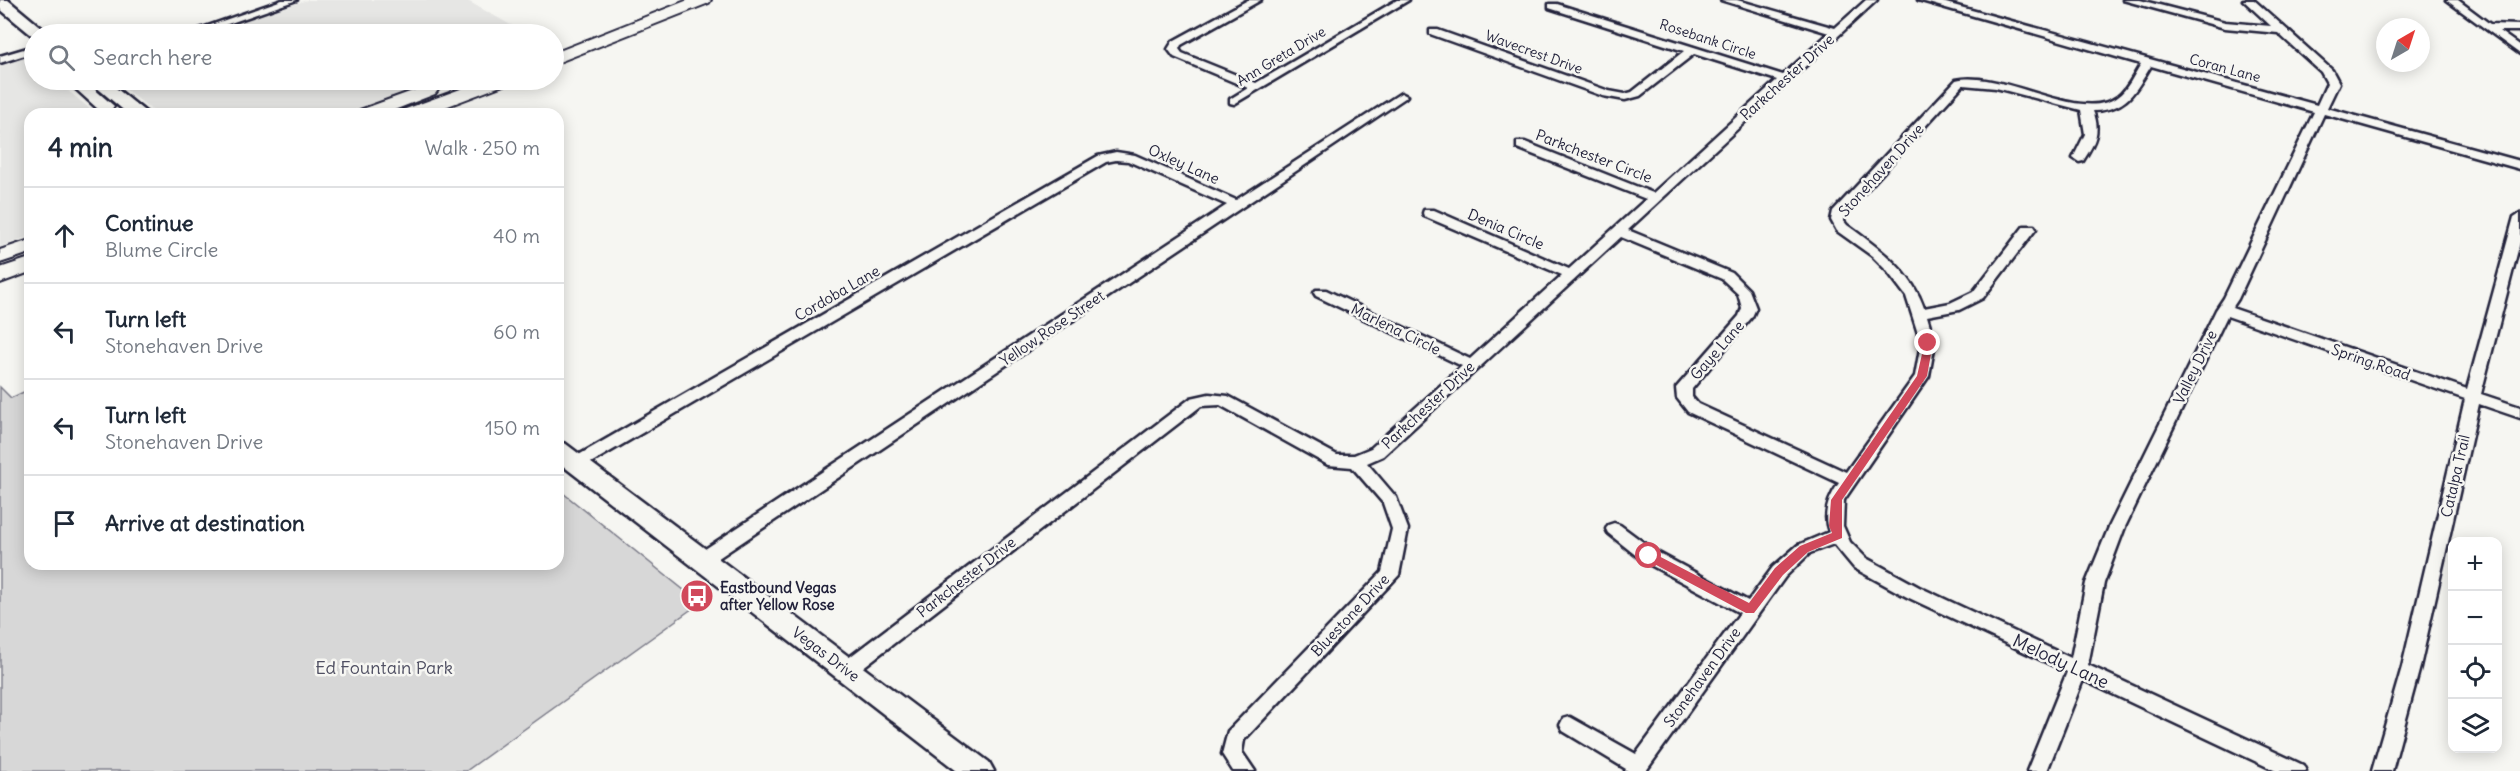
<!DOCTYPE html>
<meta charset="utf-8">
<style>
:root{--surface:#fff;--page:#f6f6f7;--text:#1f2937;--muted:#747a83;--line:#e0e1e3}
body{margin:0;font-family:Delius,sans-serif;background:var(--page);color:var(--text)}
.controls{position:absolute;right:18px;bottom:18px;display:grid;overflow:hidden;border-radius:12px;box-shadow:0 3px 15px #0003}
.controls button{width:54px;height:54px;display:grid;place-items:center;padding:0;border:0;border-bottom:2px solid var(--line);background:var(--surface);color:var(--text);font:30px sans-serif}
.compass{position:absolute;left:2376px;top:18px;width:54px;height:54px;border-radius:50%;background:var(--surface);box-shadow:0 3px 15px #0003;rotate:39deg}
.stop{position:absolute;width:18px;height:18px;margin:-14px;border:4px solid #d1495b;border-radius:50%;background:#fff}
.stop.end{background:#d1495b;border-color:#fff;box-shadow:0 2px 6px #0008}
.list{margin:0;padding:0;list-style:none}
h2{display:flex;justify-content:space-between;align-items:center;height:78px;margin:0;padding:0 24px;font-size:26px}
h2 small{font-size:20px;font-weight:400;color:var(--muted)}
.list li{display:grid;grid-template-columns:39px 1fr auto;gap:18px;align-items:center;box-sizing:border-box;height:96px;padding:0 24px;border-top:2px solid var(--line)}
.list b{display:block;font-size:22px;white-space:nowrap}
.list p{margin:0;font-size:20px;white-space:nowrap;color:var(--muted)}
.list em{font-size:20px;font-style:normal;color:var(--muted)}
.icon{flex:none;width:33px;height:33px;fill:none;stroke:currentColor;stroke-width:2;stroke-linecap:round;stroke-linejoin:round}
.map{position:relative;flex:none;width:2520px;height:771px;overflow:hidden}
.search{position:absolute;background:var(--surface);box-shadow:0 3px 15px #0003;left:24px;top:24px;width:540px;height:66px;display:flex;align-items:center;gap:15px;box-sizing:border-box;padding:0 21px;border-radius:33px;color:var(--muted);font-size:22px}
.panel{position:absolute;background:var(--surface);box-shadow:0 3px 15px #0003;left:24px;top:108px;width:540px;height:462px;border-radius:18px}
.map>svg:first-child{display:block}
.built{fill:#e6e6e4}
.green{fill:#d7d7d7;stroke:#7c7c89;stroke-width:1.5}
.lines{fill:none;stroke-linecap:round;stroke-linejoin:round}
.minor-casing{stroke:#22223b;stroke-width:5}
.secondary-casing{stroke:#22223b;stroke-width:5}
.primary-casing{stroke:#22223b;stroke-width:4}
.minor{fill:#f6f6f2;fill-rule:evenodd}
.secondary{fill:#f6f6f2;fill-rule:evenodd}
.primary{fill:#f6f6f2;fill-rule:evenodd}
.route{fill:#d1495b}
.labels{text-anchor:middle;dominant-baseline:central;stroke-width:5;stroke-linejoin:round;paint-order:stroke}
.far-street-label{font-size:14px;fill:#22223b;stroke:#f6f6f2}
.street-label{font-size:15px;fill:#22223b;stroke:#f6f6f2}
.poi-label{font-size:15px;font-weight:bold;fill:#22223b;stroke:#f6f6f2;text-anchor:start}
.near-street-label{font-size:18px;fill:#22223b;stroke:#f6f6f2}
.near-park-label{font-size:18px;fill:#4f4f62;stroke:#f6f6f2}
</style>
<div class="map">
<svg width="2520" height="771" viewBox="0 0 2520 771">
<rect width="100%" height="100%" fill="#f6f6f2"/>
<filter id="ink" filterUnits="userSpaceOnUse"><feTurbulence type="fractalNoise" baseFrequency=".0167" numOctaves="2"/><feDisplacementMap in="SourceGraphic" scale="12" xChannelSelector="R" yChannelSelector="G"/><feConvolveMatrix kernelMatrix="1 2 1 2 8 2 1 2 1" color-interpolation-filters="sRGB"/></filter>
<g filter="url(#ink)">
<!-- built -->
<g class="built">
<polygon points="307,0 466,0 527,34 201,34"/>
<polygon points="27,56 34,62 34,80 55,80 96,114 30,114 30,236 0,247 0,65"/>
<polygon points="114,80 435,80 344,114 157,114"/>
</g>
<!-- green -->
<polygon class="green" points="0,387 11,398 30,389 30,509 25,512 30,518 30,564 558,564 558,489 700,603 466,771 0,771"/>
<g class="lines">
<!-- minor casing -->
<g class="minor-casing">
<g id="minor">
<polygon points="282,0 297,0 199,34 185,34"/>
<polygon points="1248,0 1261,0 1181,45 1179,49 1182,53 1256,83 1397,0 1409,0 1234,104 1230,103 1230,99 1248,88 1174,57 1168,49 1173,41"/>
<path d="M1721,0H1737L1835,28L1866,0H1877L1628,230L1732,273L1749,290L1756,308L1752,317L1692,389V397L1698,404L1846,472L1915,376L1921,343L1906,296L1887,271L1872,256L1837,231L1831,220L1833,211L1956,80C2002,69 2081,124 2117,97C2128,90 2134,74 2141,64L1918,0H1935L2317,105L2327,83L2321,72L2278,33L2225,28L2123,0H2140L2225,22L2271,26L2243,0H2254L2332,70L2339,83L2327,108L2520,161V169L2324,114L2238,299L2232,308L2467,389L2514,217L2520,213V242L2481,394L2520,407V418L2479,404L2420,667L2392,771H2372L2402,667L2465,399L2227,316L2125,527L2104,583L2088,665L2303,765L2306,771H2276L2083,680L2047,771H2027L2067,672L1907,597L1854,568L1834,544L1810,553L1785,577L1646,771H1625L1626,769L1563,731L1560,725L1563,719L1570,717L1636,754L1740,613L1643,561L1608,533L1606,529L1608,525L1614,523L1620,525L1655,551L1748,601L1773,567L1798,545L1829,532C1822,514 1829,497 1839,483L1688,412L1677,398L1676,388L1739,316L1742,308L1738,294L1722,279L1621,237L1383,456L1367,463L1396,497L1408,529L1399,575L1244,740L1242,752L1255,771H1233L1222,754L1228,731L1382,572L1392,529L1383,503L1352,467L1328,465L1220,405L1201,406L853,675L846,677L839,675L837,670L839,665L1191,398L1209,394L1228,396L1337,455H1354L1371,448L1462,366L1316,296L1314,293L1316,290H1326L1470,359L1562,275L1424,216L1423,213L1424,210H1434L1569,269L1646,199L1517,148V142H1525L1653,193L1777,80L1694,54L1640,96L1625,100L1603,96L1430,34V30H1438L1609,91L1625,94L1632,92L1684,51L1549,8V4H1557L1783,75L1829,33ZM2151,66L2314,112L2224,298L2216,310L2109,527L2086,583L2071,658L1919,587L1866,558L1850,542L1843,526L1844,500L1929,376L1935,343L1927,316L1959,310L1983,298L2036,229L2034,226H2024L1973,292L1950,303L1924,308C1912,271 1877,247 1847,225L1843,220L1844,215L1963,85L1996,88L2081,110L2085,134L2073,158L2079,162L2083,161C2095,143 2101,131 2093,111C2127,110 2134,93 2151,66Z"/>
<polygon points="2446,0 2458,0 2490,24 2520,25 2520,31 2499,31 2520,46 2520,54"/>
<polygon points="34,46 34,52 0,63 0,56"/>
<polygon points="1401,93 1407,96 1405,98 708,565 702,566 696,565 693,560 696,555 1227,205 1128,161 1116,160 1106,162 582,468 570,468 568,464 570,460 1098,156 1116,152 1135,155 1236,200"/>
</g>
</g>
<!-- secondary casing -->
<g class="secondary-casing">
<g id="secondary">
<polygon points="0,0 8,0 49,34 34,34 34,37 0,9"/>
<polygon points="66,80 84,80 114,106 111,110 99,110"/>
<polygon points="88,80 106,80 148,114 128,114"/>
<polygon points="558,442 566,444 989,762 994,771 957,771 558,462"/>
</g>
</g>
<!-- primary casing -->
<g class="primary-casing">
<g id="primary">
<polygon points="688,0 711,0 709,3 554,64 554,53"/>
<polygon points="485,80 509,80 506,84 427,114 401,114 403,110"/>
<polygon points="429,85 435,86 438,90 435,94 384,114 358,114 360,110"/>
<polygon points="30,240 30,253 0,263 0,250"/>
<polygon points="30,258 30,272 0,283 0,268"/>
</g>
</g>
<!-- minor -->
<use href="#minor" class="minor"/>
<!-- secondary -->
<use href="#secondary" class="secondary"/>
<!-- primary -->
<use href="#primary" class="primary"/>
</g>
</g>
<!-- route -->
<polygon class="route" points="1925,341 1933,343 1927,376 1842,500 1842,538 1808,552 1783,575 1754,613 1746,613 1645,559 1645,553 1653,553 1749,603 1775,568 1800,546 1832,533 1829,526 1831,500 1917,376"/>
<!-- icons -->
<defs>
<g id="bus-disc" transform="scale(1.725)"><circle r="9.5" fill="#d1495b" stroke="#f6f6f2"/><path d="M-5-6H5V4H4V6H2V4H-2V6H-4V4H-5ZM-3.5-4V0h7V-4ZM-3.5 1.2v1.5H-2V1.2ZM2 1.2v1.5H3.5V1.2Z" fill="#fff"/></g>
</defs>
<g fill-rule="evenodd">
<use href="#bus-disc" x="697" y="596"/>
</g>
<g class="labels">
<!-- far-street labels -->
<g class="far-street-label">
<text transform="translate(1708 39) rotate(18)">Rosebank Circle</text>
<text transform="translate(1534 52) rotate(20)">Wavecrest Drive</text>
<text transform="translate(1281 56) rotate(-31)">Ann Greta Drive</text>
<text transform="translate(2225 68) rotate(15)">Coran Lane</text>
</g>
<!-- street labels -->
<g class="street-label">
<text transform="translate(1787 77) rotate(-42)">Parkchester Drive</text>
<text transform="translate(1594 156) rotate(21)">Parkchester Circle</text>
<text transform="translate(1184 164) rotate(24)">Oxley Lane</text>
<text transform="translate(1881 170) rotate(-48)">Stonehaven Drive</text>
<text transform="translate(1506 229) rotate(23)">Denia Circle</text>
<text transform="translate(837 293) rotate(-30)">Cordoba Lane</text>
<text transform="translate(1052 328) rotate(-34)">Yellow Rose Street</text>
<text transform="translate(1396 329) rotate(26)">Marlena Circle</text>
<text transform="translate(1717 350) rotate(-49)">Gaye Lane</text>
<text transform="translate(2371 362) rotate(19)">Spring Road</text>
<text transform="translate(2195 367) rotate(-64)">Valley Drive</text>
<text transform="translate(1428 405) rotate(-43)">Parkchester Drive</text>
<text transform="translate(2455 476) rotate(-77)">Catalpa Trail</text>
<text transform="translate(966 577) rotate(-38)">Parkchester Drive</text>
<text transform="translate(1350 615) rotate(-47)">Bluestone Drive</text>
<text transform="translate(826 654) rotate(37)">Vegas Drive</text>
<text transform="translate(1702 677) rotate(-54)">Stonehaven Drive</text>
</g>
<!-- poi labels -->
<g class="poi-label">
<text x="720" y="587">Eastbound Vegas<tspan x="720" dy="17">after Yellow Rose</tspan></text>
</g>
<!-- near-street labels -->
<g class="near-street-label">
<text transform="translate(2061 661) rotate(25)">Melody Lane</text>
</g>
<!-- near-park labels -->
<g class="near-park-label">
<text x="384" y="667">Ed Fountain Park</text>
</g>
</g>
</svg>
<div class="controls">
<button>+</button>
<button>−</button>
<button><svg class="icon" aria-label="locate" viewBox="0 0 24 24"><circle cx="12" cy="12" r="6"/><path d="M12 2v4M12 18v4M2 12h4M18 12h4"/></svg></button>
<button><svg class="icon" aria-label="layers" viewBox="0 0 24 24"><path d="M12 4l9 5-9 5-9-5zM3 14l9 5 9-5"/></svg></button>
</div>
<svg class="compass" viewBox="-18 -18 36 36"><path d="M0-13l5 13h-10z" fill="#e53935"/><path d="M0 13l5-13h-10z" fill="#747a83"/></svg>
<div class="stop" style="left:1649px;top:556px"></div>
<div class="stop end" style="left:1928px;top:343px"></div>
<div class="search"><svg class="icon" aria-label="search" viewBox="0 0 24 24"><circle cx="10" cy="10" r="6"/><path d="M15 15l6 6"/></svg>Search here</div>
<section class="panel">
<h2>4 min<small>Walk · 250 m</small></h2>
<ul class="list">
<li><svg class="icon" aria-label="ahead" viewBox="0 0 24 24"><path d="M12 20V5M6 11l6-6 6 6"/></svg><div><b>Continue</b><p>Blume Circle</p></div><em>40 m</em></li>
<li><svg class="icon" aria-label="left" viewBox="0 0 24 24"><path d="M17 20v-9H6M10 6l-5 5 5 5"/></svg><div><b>Turn left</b><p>Stonehaven Drive</p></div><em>60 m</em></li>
<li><svg class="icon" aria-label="left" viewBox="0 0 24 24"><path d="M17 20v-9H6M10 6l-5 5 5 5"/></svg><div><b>Turn left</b><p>Stonehaven Drive</p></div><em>150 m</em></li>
<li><svg class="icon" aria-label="arrive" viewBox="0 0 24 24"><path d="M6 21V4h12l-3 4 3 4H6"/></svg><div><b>Arrive at destination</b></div></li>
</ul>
</section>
</div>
